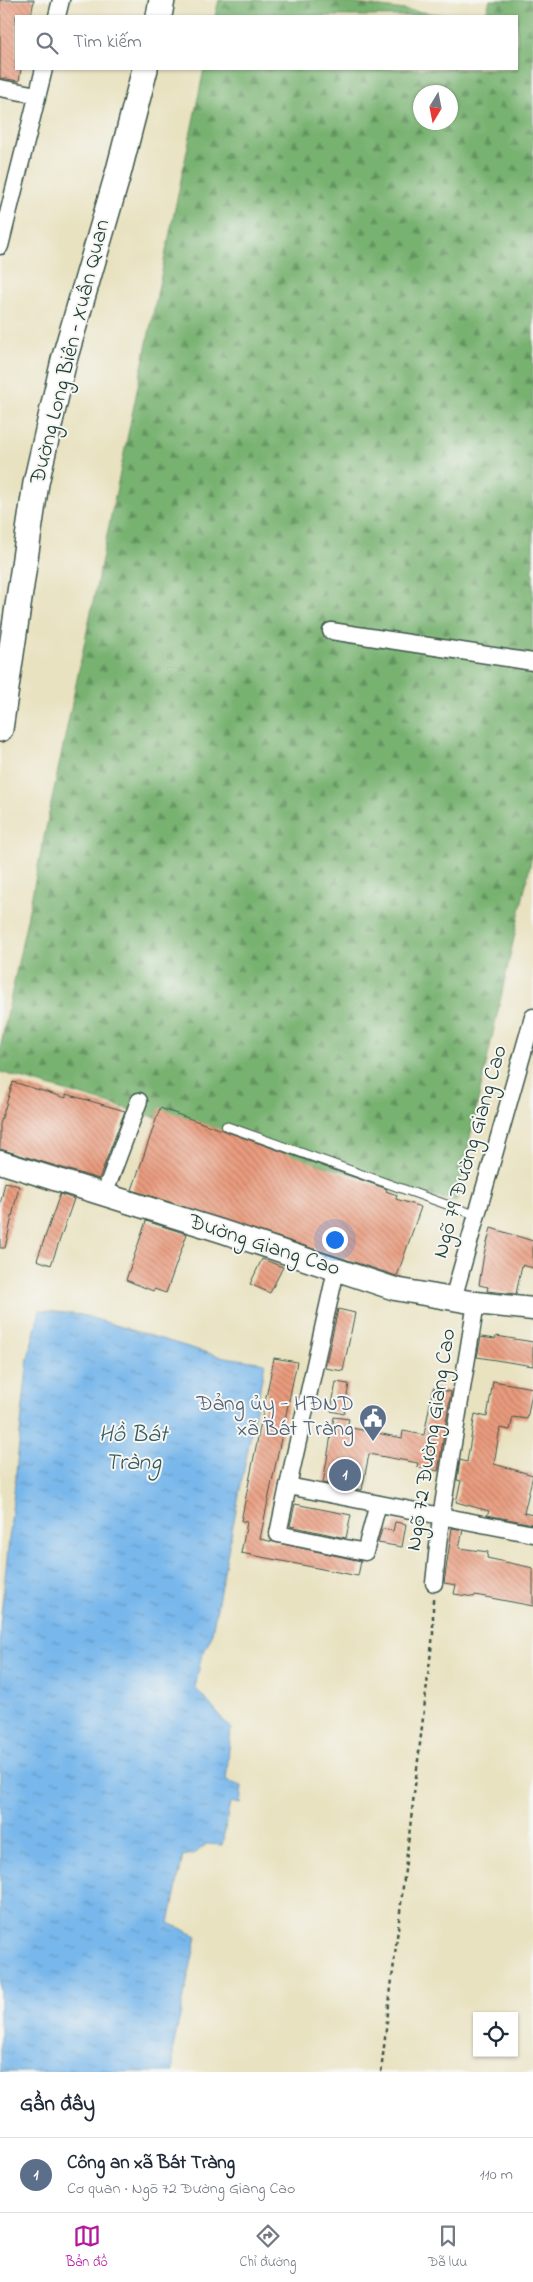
<!DOCTYPE html>
<html lang="vi">
<meta charset="utf-8">
<style>
:root{--surface:#fff;--page:#f6f6f7;--text:#1f2937;--muted:#747a83;--line:#e0e1e3;--accent:#b5179e}
body{margin:0;font-family:"Indie Flower",sans-serif;background:var(--page);color:var(--text)}
.controls{position:absolute;right:15px;bottom:15px;display:grid;overflow:hidden;border-radius:0px;box-shadow:0 1px 4px #0004}
.controls button{width:45px;height:45px;display:grid;place-items:center;padding:0;border:0;border-bottom:1px solid var(--line);background:var(--surface);color:var(--text);font:25px sans-serif}
.compass{position:absolute;left:413px;top:85px;width:45px;height:45px;border-radius:50%;background:var(--surface);box-shadow:0 1px 4px #0004;rotate:190deg}
.you{position:absolute;left:334px;top:1239px;width:18px;height:18px;margin:-12px;border:4px solid #fff;border-radius:50%;background:#1a73e8;box-shadow:0 0 0 8px #1a73e833}
.badge{display:grid;place-items:center;width:32px;height:32px;border-radius:50%;background:var(--accent);color:#fff;font-size:16px;font-weight:700}
.pin{position:absolute;translate:-50% -50%;border:2px solid #fff;box-shadow:0 1px 5px #0006}
.list{margin:0;padding:0;list-style:none}
h2{display:flex;justify-content:space-between;align-items:center;height:65px;margin:0;padding:0 20px;font-size:21px}
h2 small{font-size:16px;font-weight:400;color:var(--muted)}
.list li{display:grid;grid-template-columns:32px 1fr auto;gap:15px;align-items:center;box-sizing:border-box;height:75px;padding:0 20px;border-top:1px solid var(--line)}
.list b{display:block;font-size:19px;white-space:nowrap}
.list p{margin:0;font-size:16px;white-space:nowrap;color:var(--muted)}
.list em{font-size:16px;font-style:normal;color:var(--muted)}
.icon{flex:none;width:28px;height:28px;fill:none;stroke:currentColor;stroke-width:2;stroke-linecap:round;stroke-linejoin:round}
.map{position:relative;flex:none;width:533px;height:2072px;overflow:hidden}
.search{position:absolute;background:var(--surface);box-shadow:0 1px 4px #0004;left:15px;right:15px;top:15px;height:55px;display:flex;align-items:center;gap:12px;box-sizing:border-box;padding:0 18px;border-radius:0px;color:var(--muted);font-size:19px}
.sheet{height:140px;background:var(--surface)}
nav{display:flex;justify-content:space-around;align-items:center;box-sizing:border-box;height:70px;border-top:1px solid var(--line);background:var(--surface);font-size:14px;color:var(--muted)}
nav a{display:grid;justify-items:center;gap:2px}
nav .on{color:var(--accent)}
.map>svg:first-child{display:block}
.forest{fill:url(#forest-firs);stroke:#4c7852;fill-rule:evenodd}
.water{fill:url(#water-ripples);stroke:#4c7a90}
.building{fill:url(#building-back-hatch)}
.lines{fill:none;stroke-linecap:round;stroke-linejoin:round}
.lane-casing{stroke:#3d5649;stroke-width:10}
.street-casing{stroke:#3d5649;stroke-width:19}
.secondary-casing{stroke:#3d5649;stroke-width:25}
.primary-casing{stroke:#3d5649;stroke-width:28}
.path{stroke:#3d5649;stroke-width:2.5;stroke-dasharray:4 4;stroke-linecap:butt}
.lane{stroke:#fff;stroke-width:8}
.street{stroke:#fff;stroke-width:16}
.secondary{stroke:#fff;stroke-width:22}
.primary{stroke:#fff;stroke-width:25}
.labels{text-anchor:middle;dominant-baseline:central;stroke-width:4;stroke-linejoin:round;paint-order:stroke}
.street-label{font-size:22px;fill:#1f3d34;stroke:#f6f6f2}
.service-label{font-size:22px;fill:#4e5e75;stroke:#f6f6f2;text-anchor:end}
.water-label{font-size:24px;font-style:italic;fill:#355c62;stroke:#f6f6f2}
</style>
<div class="map">
<svg width="533" height="2072" viewBox="0 0 533 2072">
<defs>
<pattern id="forest-firs" width="22" height="20" patternUnits="userSpaceOnUse" patternTransform="scale(1.25)"><rect width="22" height="20" fill="#78b271"/><path d="M5 1l3.5 6h-7zM16 11l3.5 6h-7z" fill="#62925e"/></pattern>
<pattern id="water-ripples" width="26" height="14" patternUnits="userSpaceOnUse" patternTransform="scale(1.25)"><rect width="26" height="14" fill="#78b7eb"/><path d="M2 4q2-2 4 0t4 0M15 11q2-2 4 0t4 0" fill="none" stroke="#6296bf"/></pattern>
<pattern id="building-back-hatch" width="6" height="6" patternUnits="userSpaceOnUse" patternTransform="scale(1.25)"><rect width="6" height="6" fill="#ea9b7e"/><path d="M-1 5l2 2M0 0l6 6M5-1l2 2" fill="none" stroke="#bd8068"/></pattern>
</defs>
<rect width="100%" height="100%" fill="#f6f6f2"/>
<filter id="ink" filterUnits="userSpaceOnUse"><feTurbulence type="fractalNoise" baseFrequency=".02" numOctaves="2"/><feDisplacementMap in="SourceGraphic" scale="10" xChannelSelector="R" yChannelSelector="G"/><feConvolveMatrix kernelMatrix="1 2 1 2 8 2 1 2 1" color-interpolation-filters="sRGB"/></filter>
<filter id="wash" filterUnits="userSpaceOnUse"><feTurbulence type="fractalNoise" baseFrequency=".0096" numOctaves="4" result="noise"/><feDisplacementMap in="SourceGraphic" scale="20" xChannelSelector="R" yChannelSelector="G"/><feGaussianBlur stdDeviation="1.12" result="paint"/><feColorMatrix in="noise" values="0 0 0 0 0 0 0 0 0 0 0 0 0 0 0 0 0 1.4 0 .05"/><feComposite in="paint" operator="in"/></filter>
<g filter="url(#wash)">
<rect width="100%" height="100%" fill="#e9e2c1"/>
<!-- forest -->
<g class="forest">
<polygon points="219,0 325,0 454,16 215,16"/>
<path d="M490,0H533V852L456,1201L428,1196L0,1072V1049L204,69H517V16H485ZM420,92H450V122H420Z"/>
</g>
<!-- water -->
<path class="water" d="M40,1310L82,1315L218,1356L265,1363L211,1637L201,1658L195,1688C208,1700 217,1715 231,1728L226,1781L242,1786L240,1804L230,1802L222,1845L207,1844L193,1854L183,1856L169,1923L197,1936L173,2048V2072H0V1625L28,1358Z"/>
<g id="blocks">
<!-- building -->
<g class="building">
<polygon points="0,0 34,0 31,16 16,16 16,69 21,69 19,81 0,78"/>
<polygon points="13,1082 66,1098 66,1094 125,1111 99,1179 0,1149 0,1124"/>
<polygon points="160,1108 387,1189 386,1191 397,1195 396,1199 421,1207 397,1276 132,1190"/>
<polygon points="5,1182 19,1186 5,1248 0,1248 0,1205"/>
<polygon points="60,1194 74,1199 51,1265 37,1260"/>
<polygon points="146,1221 187,1234 166,1293 154,1289 153,1291 126,1280"/>
<polygon points="491,1228 533,1241 533,1268 522,1265 516,1294 487,1291 488,1287 479,1285 484,1254"/>
<polygon points="262,1259 283,1267 270,1293 250,1284"/>
<polygon points="338,1309 355,1313 343,1371 325,1368"/>
<polygon points="496,1336 533,1342 533,1366 477,1357 481,1337 495,1339"/>
<polygon points="274,1358 297,1362 260,1539 361,1561 358,1576 241,1553 247,1522 241,1521"/>
<polygon points="493,1381 533,1388 527,1419 513,1417 510,1430 500,1428 494,1464 533,1475 524,1513 533,1515 533,1524 487,1515 489,1511 456,1502 461,1481 457,1480 460,1460 467,1462 475,1414 487,1417"/>
<polygon points="336,1382 349,1384 344,1414 331,1411"/>
<polygon points="433,1388 451,1392 438,1471 417,1467 418,1463 369,1454 362,1490 323,1483 334,1417 349,1419 347,1427 402,1438 403,1431 424,1435"/>
<polygon points="295,1504 351,1515 346,1538 290,1526"/>
<polygon points="395,1522 406,1524 402,1547 378,1543 382,1529 393,1531"/>
<polygon points="452,1528 463,1530 459,1548 488,1552 487,1558 533,1568 533,1606 475,1595 474,1597 454,1594 456,1585 444,1583"/>
</g>
</g>
</g>
<g filter="url(#ink)">
<use href="#blocks" fill-opacity="0" stroke="#3d5649" stroke-width="1"/>
<g class="lines">
<!-- lane casing -->
<g class="lane-casing">
<polyline id="lane" points="226,1126 476,1215"/>
</g>
<!-- street casing -->
<g class="street-casing">
<g id="street">
<polyline points="57,16 61,0"/>
<polyline points="0,88 37,95"/>
<polyline points="0,246 44,69"/>
<polyline points="331,631 533,662"/>
<polyline points="104,1195 139,1101"/>
<polyline points="336,1270 288,1486 533,1534"/>
<polyline points="453,1299 533,1017"/>
<polyline points="288,1486 278,1534 365,1552 378,1504"/>
<polyline points="434,1583 441,1517 476,1303"/>
</g>
</g>
<!-- secondary casing -->
<g class="secondary-casing">
<polyline id="secondary" points="0,1162 221,1231 395,1289 476,1303 533,1309"/>
</g>
<!-- primary casing -->
<g class="primary-casing">
<g id="primary">
<polyline points="159,16 162,0"/>
<polyline points="0,729 36,483 64,360 118,174 145,69"/>
</g>
</g>
<!-- path -->
<polyline class="path" points="381,2072 433,1634 433,1597"/>
<!-- lane -->
<use href="#lane" class="lane"/>
<!-- street -->
<use href="#street" class="street"/>
<!-- secondary -->
<use href="#secondary" class="secondary"/>
<!-- primary -->
<use href="#primary" class="primary"/>
</g>
</g>
<!-- icons -->
<defs>
<g id="civic-pin" transform="scale(1.4375)"><path d="M0 17L-7.5 6A9.5 9.5 0 1 1 7.5 6Z" fill="#5c6f8a" stroke="#f6f6f2"/><path d="M-.6-6.5H3V-4.5H.6V-3L4-1V1h2V6H-6V1h2V-1L-.6-3ZM-1.2 2.5V6h2.4V2.5Z" fill="#fff"/></g>
</defs>
<g fill-rule="evenodd">
<use href="#civic-pin" x="373" y="1418"/>
</g>
<g class="labels">
<!-- street labels -->
<g class="street-label">
<text transform="translate(71 352) rotate(-76)">Đường Long Biên – Xuân Quan</text>
<text transform="translate(471 1152) rotate(-74)">Ngõ 79 Đường Giang Cao</text>
<text transform="translate(264 1246) rotate(18)">Đường Giang Cao</text>
<text transform="translate(432 1440) rotate(-81)">Ngõ 72 Đường Giang Cao</text>
</g>
<!-- service labels -->
<g class="service-label">
<text x="354" y="1405">Đảng ủy - HĐND<tspan x="354" dy="25">xã Bát Tràng</tspan></text>
</g>
<!-- water labels -->
<g class="water-label">
<text x="133" y="1435">Hồ Bát<tspan x="133" dy="28">Tràng</tspan></text>
</g>
</g>
</svg>
<div class="controls">
<button><svg class="icon" aria-label="locate" viewBox="0 0 24 24"><circle cx="12" cy="12" r="6"/><path d="M12 2v4M12 18v4M2 12h4M18 12h4"/></svg></button>
</div>
<svg class="compass" viewBox="-18 -18 36 36"><path d="M0-13l5 13h-10z" fill="#e53935"/><path d="M0 13l5-13h-10z" fill="#747a83"/></svg>
<div class="you"></div>
<div class="pin badge" style="left:345px;top:1475px;background:#5c6f8a">1</div>
<div class="search"><svg class="icon" aria-label="search" viewBox="0 0 24 24"><circle cx="10" cy="10" r="6"/><path d="M15 15l6 6"/></svg>Tìm kiếm</div>
</div>
<section class="sheet">
<h2>Gần đây<small></small></h2>
<ul class="list">
<li><span class="badge" style="background:#5c6f8a">1</span><div><b>Công an xã Bát Tràng</b><p>Cơ quan · Ngõ 72 Đường Giang Cao</p></div><em>110 m</em></li>
</ul>
</section>
<nav>
<a class="on"><svg class="icon" aria-label="map" viewBox="0 0 24 24"><path d="M3 6l6-2 6 2 6-2v14l-6 2-6-2-6 2zM9 4v14M15 6v14"/></svg>Bản đồ</a>
<a><svg class="icon" aria-label="directions" viewBox="0 0 24 24"><path d="M12 3l9 9-9 9-9-9zM9 14v-3h6M13 9l2 2-2 2"/></svg>Chỉ đường</a>
<a><svg class="icon" aria-label="saved" viewBox="0 0 24 24"><path d="M7 4h10v16l-5-4-5 4z"/></svg>Đã lưu</a>
</nav>
